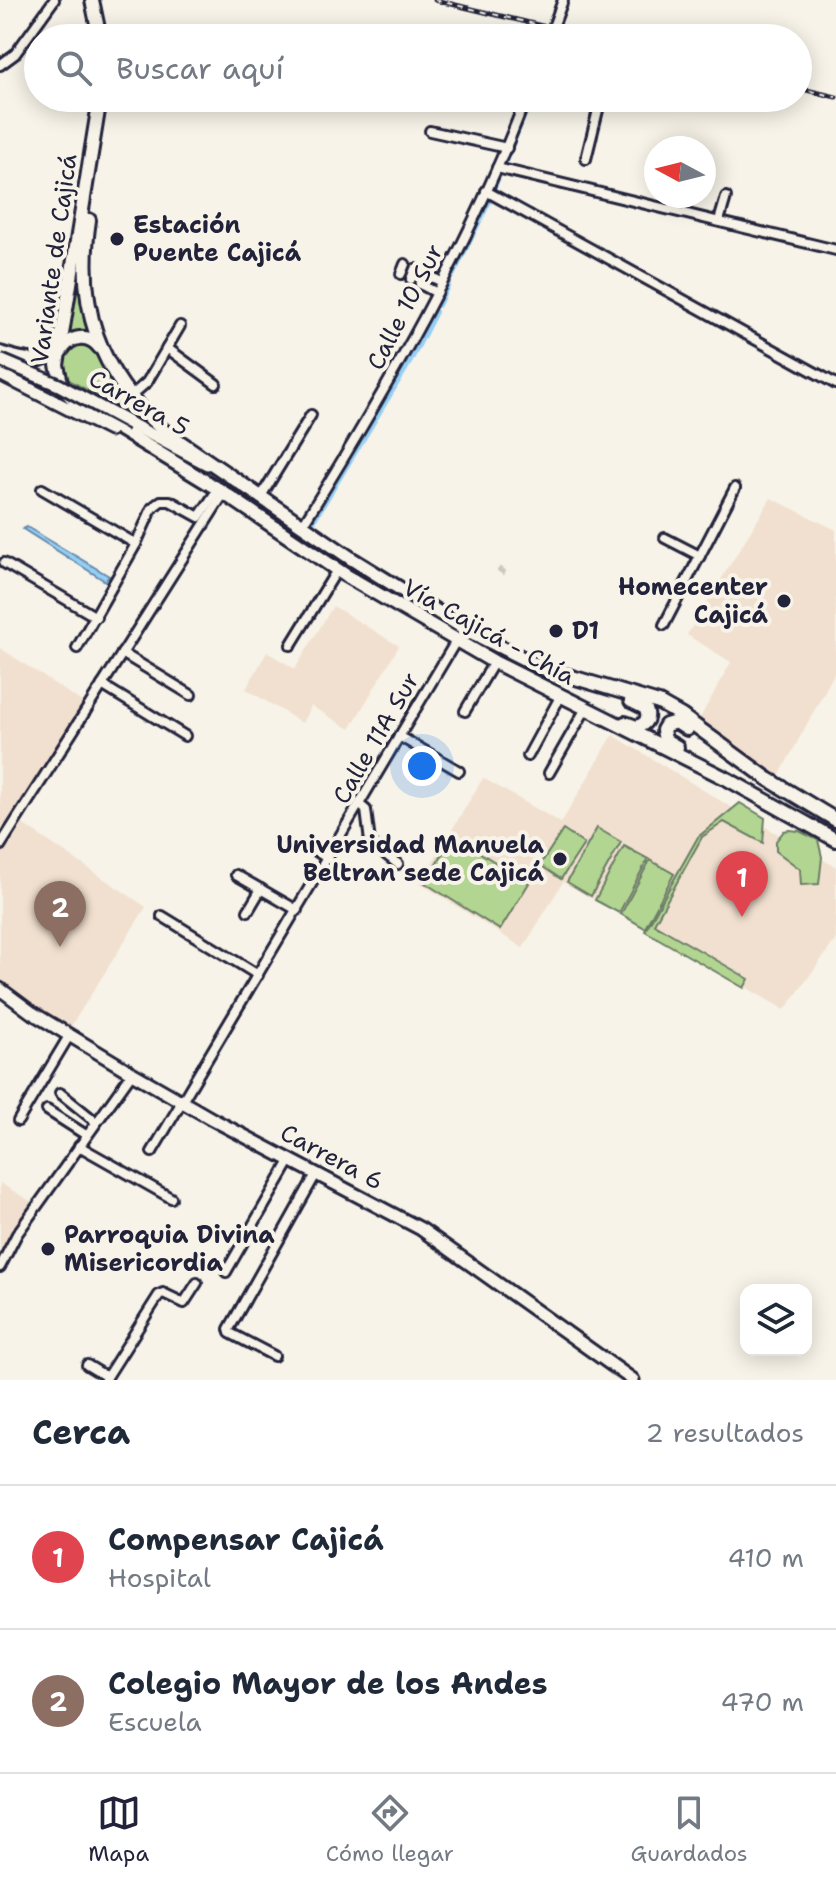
<!DOCTYPE html>
<html lang="es">
<meta charset="utf-8">
<style>
:root{--surface:#fff;--page:#f6f6f7;--text:#1f2937;--muted:#747a83;--line:#e0e1e3;--accent:#22223b}
body{margin:0;font-family:"Shantell Sans",sans-serif;background:var(--page);color:var(--text)}
.controls{position:absolute;right:24px;bottom:24px;display:grid;overflow:hidden;border-radius:16px;box-shadow:0 4px 20px #0003}
.controls button{width:72px;height:72px;display:grid;place-items:center;padding:0;border:0;border-bottom:2px solid var(--line);background:var(--surface);color:var(--text);font:40px sans-serif}
.compass{position:absolute;left:644px;top:136px;width:72px;height:72px;border-radius:50%;background:var(--surface);box-shadow:0 4px 20px #0003;rotate:277deg}
.you{position:absolute;left:422px;top:766px;width:28px;height:28px;margin:-20px;border:6px solid #fff;border-radius:50%;background:#1a73e8;box-shadow:0 0 0 12px #1a73e833}
.badge{display:grid;place-items:center;width:52px;height:52px;border-radius:50%;background:var(--accent);color:#fff;font-size:26px;font-weight:700}
.pin{position:absolute;translate:-50% -66px;filter:drop-shadow(0 2px 4px #0008)}
.pin::after{content:'';position:absolute;top:42px;width:28px;height:24px;background:inherit;clip-path:polygon(0 0,100% 0,50% 100%)}
.list{margin:0;padding:0;list-style:none}
h2{display:flex;justify-content:space-between;align-items:center;height:104px;margin:0;padding:0 32px;font-size:34px}
h2 small{font-size:26px;font-weight:400;color:var(--muted)}
.list li{display:grid;grid-template-columns:52px 1fr auto;gap:24px;align-items:center;box-sizing:border-box;height:144px;padding:0 32px;border-top:2px solid var(--line)}
.list b{display:block;font-size:30px;white-space:nowrap}
.list p{margin:0;font-size:26px;white-space:nowrap;color:var(--muted)}
.list em{font-size:26px;font-style:normal;color:var(--muted)}
.icon{flex:none;width:44px;height:44px;fill:none;stroke:currentColor;stroke-width:2;stroke-linecap:round;stroke-linejoin:round}
.map{position:relative;flex:none;width:836px;height:1380px;overflow:hidden}
.search{position:absolute;background:var(--surface);box-shadow:0 4px 20px #0003;left:24px;right:24px;top:24px;height:88px;display:flex;align-items:center;gap:20px;box-sizing:border-box;padding:0 28px;border-radius:44px;color:var(--muted);font-size:30px}
.sheet{height:392px;background:var(--surface)}
nav{display:flex;justify-content:space-around;align-items:center;box-sizing:border-box;height:112px;border-top:2px solid var(--line);background:var(--surface);font-size:22px;color:var(--muted)}
nav a{display:grid;justify-items:center;gap:4px}
nav .on{color:var(--accent)}
.map>svg:first-child{display:block}
.built{fill:#f1e0cf}
.green{fill:#b2d691;stroke:#6a7c66;stroke-width:2}
.water{fill:#95cff5;stroke:#678aab;stroke-width:2}
.lines{fill:none;stroke-linecap:round;stroke-linejoin:round}
.canal{stroke:#95cff5;stroke-width:6}
.minor-tunnel{stroke:#ccc9c5;stroke-width:8;stroke-dasharray:8 4;stroke-linecap:butt}
.minor-casing{stroke:#22223b;stroke-width:14}
.major-casing{stroke:#22223b;stroke-width:17}
.highway-casing{stroke:#22223b;stroke-width:18}
.minor{stroke:#f7f3e8;stroke-width:8}
.major{stroke:#f7f3e8;stroke-width:11}
.highway{stroke:#f7f3e8;stroke-width:12}
.rail-casing{stroke:#22223b;stroke-width:5}
.rail{stroke:#f7f3e8;stroke-width:2;stroke-dasharray:6;stroke-linecap:butt}
.major-bridge-casing{stroke:#22223b;stroke-width:17;stroke-linecap:butt}
.major-bridge{stroke:#f7f3e8;stroke-width:11}
.poi-dot{fill:#22223b;stroke:#f7f3e8;stroke-width:3}
.labels{text-anchor:middle;dominant-baseline:central;stroke-width:8;stroke-linejoin:round;paint-order:stroke}
.poi-label{font-size:24px;font-weight:bold;fill:#22223b;stroke:#f7f3e8;text-anchor:start}
.street-label{font-size:24px;fill:#22223b;stroke:#f7f3e8}
</style>
<div class="map">
<svg width="836" height="1380" viewBox="0 0 836 1380">
<rect width="100%" height="100%" fill="#f7f3e8"/>
<filter id="ink" filterUnits="userSpaceOnUse"><feTurbulence type="fractalNoise" baseFrequency=".0125" numOctaves="2"/><feDisplacementMap in="SourceGraphic" scale="16" xChannelSelector="R" yChannelSelector="G"/><feConvolveMatrix kernelMatrix="1 2 1 2 8 2 1 2 1" color-interpolation-filters="sRGB"/></filter>
<g filter="url(#ink)">
<!-- built -->
<g class="built">
<polygon points="771,498 836,530 836,670 778,778 700,718 731,662 687,635"/>
<polygon points="333,606 399,646 350,729 311,706 302,723 246,689 267,652 295,669"/>
<polygon points="0,648 88,706 0,842"/>
<polygon points="613,735 734,809 836,867 836,939 785,1010 563,882 523,948 420,883 483,778 561,823"/>
<polygon points="21,823 146,907 68,1031 0,987 0,856"/>
<polygon points="0,1183 32,1202 0,1256"/>
</g>
<!-- green -->
<g class="green">
<polygon points="80,254 81,302 88,333 68,336"/>
<path d="M74,346C90,344 95,348 102,362L156,429L64,377L63,361Z"/>
<polygon points="740,803 765,818 763,843 724,822 702,837 654,924 749,979 744,988 645,931 698,837"/>
<polygon points="597,828 621,842 591,896 567,882"/>
<polygon points="563,830 584,844 561,879 540,865"/>
<polygon points="789,830 799,831 818,840 822,857 819,884 801,885 800,869 776,851 776,841 784,831"/>
<polygon points="453,836 529,883 500,930 425,883"/>
<polygon points="624,846 648,859 619,913 595,900"/>
<polygon points="650,860 674,874 645,928 621,914"/>
</g>
<!-- water -->
<polygon class="water" points="27,527 109,576 105,581 23,529"/>
<g class="lines">
<!-- canal -->
<g class="canal">
<polyline points="556,38 557,36"/>
<polyline points="504,164 531,98"/>
<polyline points="493,190 499,174"/>
<polyline points="452,276 490,199"/>
<polyline points="438,305 448,284"/>
<polyline points="311,524 410,361 435,312"/>
</g>
<!-- minor-tunnel -->
<polyline class="minor-tunnel" points="500,573 503,569"/>
<!-- minor casing -->
<g class="minor-casing">
<g id="minor">
<polyline points="549,38 563,0"/>
<polyline points="0,65 15,54 54,0"/>
<polyline points="430,131 507,148"/>
<polyline points="586,159 601,98"/>
<polyline points="497,168 836,250"/>
<polyline points="486,191 836,384"/>
<polyline points="719,221 726,197"/>
<polyline points="423,273 442,282"/>
<polyline points="401,274 405,264"/>
<polyline points="411,279 415,269"/>
<polyline points="420,284 437,293"/>
<polyline points="167,348 216,384"/>
<polyline points="130,397 147,382 180,326"/>
<polyline points="42,489 136,544"/>
<polyline points="260,498 311,415"/>
<path d="M302,526C387,389 468,249 526,98"/>
<polyline points="665,538 700,556"/>
<polyline points="4,563 96,617"/>
<polyline points="664,625 735,488"/>
<polyline points="291,645 337,570"/>
<polyline points="77,648 136,544 152,508 161,501 170,501 199,517 218,489"/>
<polyline points="122,653 191,695"/>
<polyline points="102,685 185,736"/>
<polyline points="465,711 494,662"/>
<polyline points="399,736 459,771"/>
<polyline points="528,756 560,697"/>
<polyline points="549,773 585,710"/>
<polyline points="360,805 366,810 370,842 398,864"/>
<polyline points="307,845 328,859"/>
<polyline points="0,846 224,493"/>
<polyline points="236,875 297,910"/>
<polyline points="248,911 261,889"/>
<polyline points="162,916 258,975"/>
<polyline points="60,1093 96,1122"/>
<polyline points="47,1110 86,1135"/>
<polyline points="18,1121 69,1036"/>
<polyline points="79,1146 171,1198"/>
<polyline points="152,1152 456,641"/>
<polyline points="0,1267 17,1234 132,1073"/>
<polyline points="226,1272 290,1161"/>
<polyline points="274,1356 230,1333 229,1329 316,1174"/>
<polyline points="87,1365 107,1377"/>
<polyline points="105,1380 159,1295 163,1293 184,1303 197,1283"/>
</g>
</g>
<!-- major casing -->
<g class="major-casing">
<g id="major">
<polyline points="0,374 110,430"/>
<polyline points="131,424 207,464"/>
<polyline points="0,989 31,1012 132,1073 212,1119 421,1229 633,1380"/>
</g>
</g>
<!-- highway casing -->
<g class="highway-casing">
<g id="highway">
<polyline points="92,0 100,38"/>
<polyline points="100,98 57,365 62,387 77,403 218,489 345,575 494,662 729,780 836,840"/>
<path d="M89,220C76,306 98,373 164,431L352,559L467,630L542,668L659,703L682,716L768,779L836,820"/>
<path d="M61,351C71,335 89,333 100,348"/>
<path d="M0,353C22,360 50,370 56,338"/>
<path d="M625,723L636,727C647,724 650,717 645,708L631,701"/>
<polyline points="677,747 665,740 663,730 666,725 676,722 687,729"/>
</g>
</g>
<!-- minor -->
<use href="#minor" class="minor"/>
<!-- major -->
<use href="#major" class="major"/>
<!-- highway -->
<use href="#highway" class="highway"/>
<!-- rail casing -->
<g class="rail-casing">
<g id="rail">
<polyline points="435,0 592,38"/>
<polyline points="798,88 836,97"/>
</g>
</g>
<!-- rail -->
<use href="#rail" class="rail"/>
<!-- major-bridge casing -->
<g class="major-bridge-casing">
<polyline id="major-bridge" points="0,360 59,385 131,424"/>
</g>
<!-- major-bridge -->
<use href="#major-bridge" class="major-bridge"/>
</g>
</g>
<!-- markers -->
<g class="poi-dot">
<circle cx="117" cy="239" r="8"/>
<circle cx="784" cy="601" r="8"/>
<circle cx="556" cy="631" r="8"/>
<circle cx="560" cy="859" r="8"/>
<circle cx="48" cy="1249" r="8"/>
</g>
<g class="labels">
<!-- poi labels -->
<g class="poi-label">
<text x="133" y="225">Estación<tspan x="133" dy="28">Puente Cajicá</tspan></text>
<text x="768" y="587" text-anchor="end">Homecenter<tspan x="768" dy="28">Cajicá</tspan></text>
<text x="572" y="631">D1</text>
<text x="544" y="845" text-anchor="end">Universidad Manuela<tspan x="544" dy="28">Beltran sede Cajicá</tspan></text>
<text x="64" y="1235">Parroquia Divina<tspan x="64" dy="28">Misericordia</tspan></text>
</g>
<!-- street labels -->
<g class="street-label">
<text transform="translate(54 259) rotate(-82)">Variante de Cajicá</text>
<text transform="translate(405 307) rotate(-63)">Calle 10 Sur</text>
<text transform="translate(139 403) rotate(29)">Carrera 5</text>
<text transform="translate(489 632) rotate(29)">Vía Cajicá - Chía</text>
<text transform="translate(376 738) rotate(-60)">Calle 11A Sur</text>
<text transform="translate(332 1157) rotate(28)">Carrera 6</text>
</g>
</g>
</svg>
<div class="controls">
<button><svg class="icon" aria-label="layers" viewBox="0 0 24 24"><path d="M12 4l9 5-9 5-9-5zM3 14l9 5 9-5"/></svg></button>
</div>
<svg class="compass" viewBox="-18 -18 36 36"><path d="M0-13l5 13h-10z" fill="#e53935"/><path d="M0 13l5-13h-10z" fill="#747a83"/></svg>
<div class="you"></div>
<div class="pin badge" style="left:742px;top:917px;background:#e0444e">1</div>
<div class="pin badge" style="left:60px;top:947px;background:#8d6e63">2</div>
<div class="search"><svg class="icon" aria-label="search" viewBox="0 0 24 24"><circle cx="10" cy="10" r="6"/><path d="M15 15l6 6"/></svg>Buscar aquí</div>
</div>
<section class="sheet">
<h2>Cerca<small>2 resultados</small></h2>
<ul class="list">
<li><span class="badge" style="background:#e0444e">1</span><div><b>Compensar Cajicá</b><p>Hospital</p></div><em>410 m</em></li>
<li><span class="badge" style="background:#8d6e63">2</span><div><b>Colegio Mayor de los Andes</b><p>Escuela</p></div><em>470 m</em></li>
</ul>
</section>
<nav>
<a class="on"><svg class="icon" aria-label="map" viewBox="0 0 24 24"><path d="M3 6l6-2 6 2 6-2v14l-6 2-6-2-6 2zM9 4v14M15 6v14"/></svg>Mapa</a>
<a><svg class="icon" aria-label="directions" viewBox="0 0 24 24"><path d="M12 3l9 9-9 9-9-9zM9 14v-3h6M13 9l2 2-2 2"/></svg>Cómo llegar</a>
<a><svg class="icon" aria-label="saved" viewBox="0 0 24 24"><path d="M7 4h10v16l-5-4-5 4z"/></svg>Guardados</a>
</nav>
